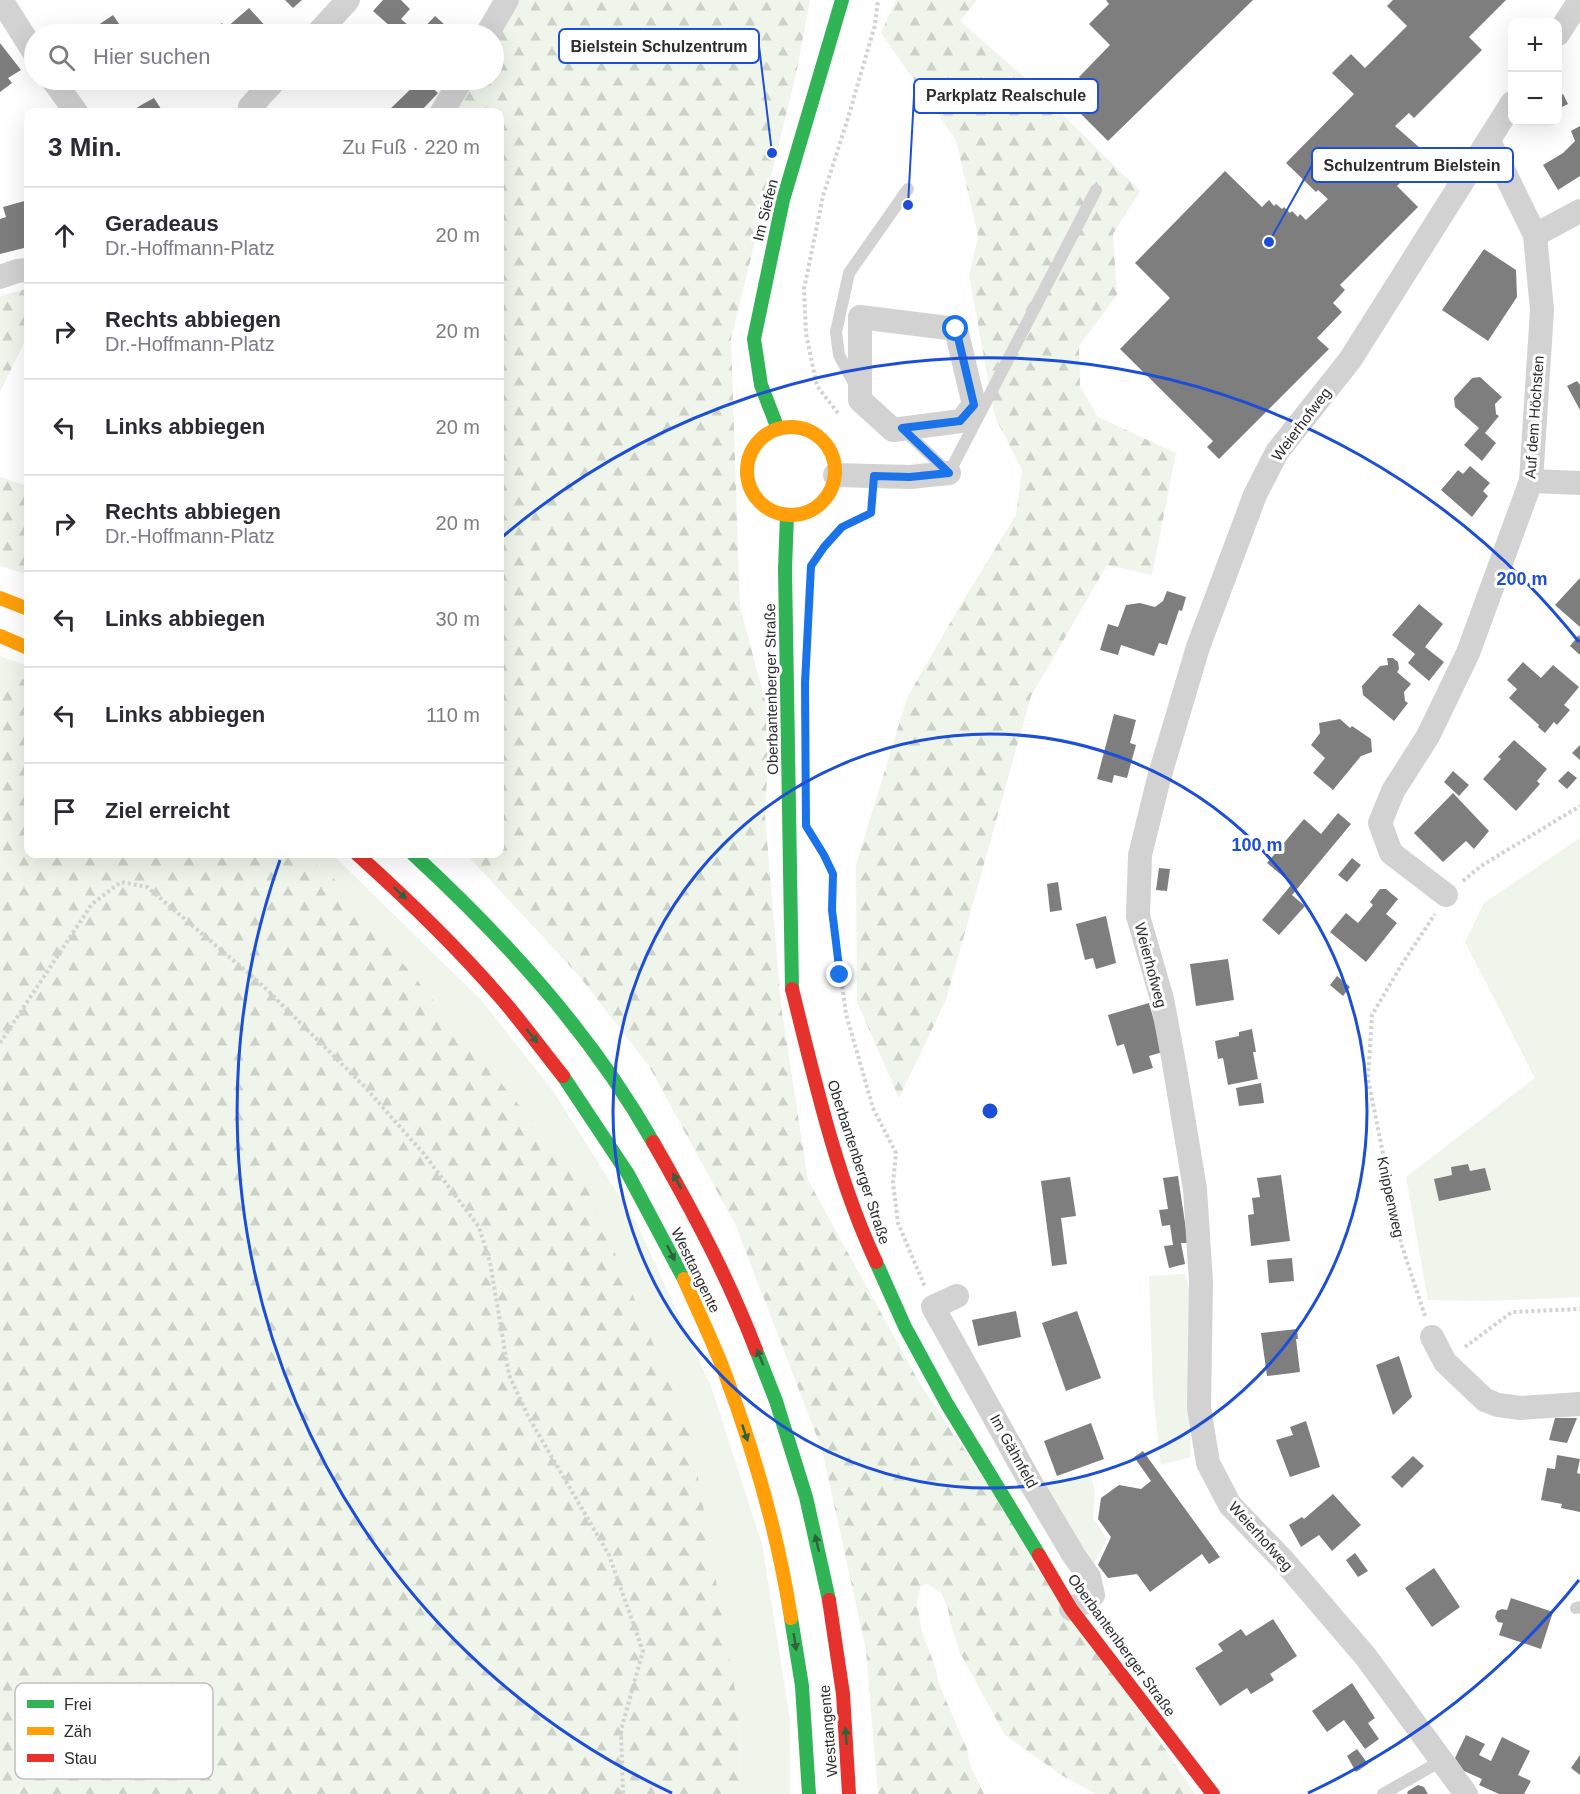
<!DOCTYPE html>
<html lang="de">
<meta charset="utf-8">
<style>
:root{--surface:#fff;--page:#f7f7f7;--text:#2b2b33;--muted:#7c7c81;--line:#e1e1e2}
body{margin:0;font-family:Helvetica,sans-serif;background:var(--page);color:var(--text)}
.controls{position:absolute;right:18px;top:18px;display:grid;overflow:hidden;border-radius:12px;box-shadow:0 6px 24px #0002}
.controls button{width:54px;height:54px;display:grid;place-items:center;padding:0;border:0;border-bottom:2px solid var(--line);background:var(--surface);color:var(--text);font:30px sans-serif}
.stop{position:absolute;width:18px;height:18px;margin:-14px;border:4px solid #1a73e8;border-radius:50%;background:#fff}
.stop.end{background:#1a73e8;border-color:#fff;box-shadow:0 2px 6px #0008}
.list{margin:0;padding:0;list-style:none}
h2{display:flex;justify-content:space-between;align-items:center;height:78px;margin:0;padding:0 24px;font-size:26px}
h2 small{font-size:20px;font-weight:400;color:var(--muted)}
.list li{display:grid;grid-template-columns:39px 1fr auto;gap:18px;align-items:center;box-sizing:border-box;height:96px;padding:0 24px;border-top:2px solid var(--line)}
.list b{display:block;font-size:22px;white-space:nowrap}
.list p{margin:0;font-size:20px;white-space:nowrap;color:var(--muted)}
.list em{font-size:20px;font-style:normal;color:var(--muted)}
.icon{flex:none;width:33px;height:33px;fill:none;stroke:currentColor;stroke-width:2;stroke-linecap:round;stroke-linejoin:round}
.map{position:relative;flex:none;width:1580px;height:1794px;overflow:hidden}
.search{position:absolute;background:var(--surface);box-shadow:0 6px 24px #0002;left:24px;top:24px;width:480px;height:66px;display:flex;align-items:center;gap:15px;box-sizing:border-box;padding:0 21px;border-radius:33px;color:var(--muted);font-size:22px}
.panel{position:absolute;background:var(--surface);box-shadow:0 6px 24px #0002;left:24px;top:108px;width:480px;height:750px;border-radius:12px}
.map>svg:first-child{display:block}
.green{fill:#eff5ea}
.forest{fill:url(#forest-firs)}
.building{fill:#7e7e7e}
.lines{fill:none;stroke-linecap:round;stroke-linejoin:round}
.path{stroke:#d2d2d2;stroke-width:4;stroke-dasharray:3 3;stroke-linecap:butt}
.lane{stroke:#d2d2d2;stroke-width:12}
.street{stroke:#d2d2d2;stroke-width:24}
.fast{stroke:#30b455;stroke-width:14}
.slow{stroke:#ff9f0a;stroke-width:14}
.jam{stroke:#e5322d;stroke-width:14}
.oneway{fill:#2e633d}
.route{stroke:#1a73e8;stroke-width:8}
.ring{fill:none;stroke:#1d4ed8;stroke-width:3}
.labels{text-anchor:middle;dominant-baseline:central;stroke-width:6;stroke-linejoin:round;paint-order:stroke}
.street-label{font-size:15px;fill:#2d2d2d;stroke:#fff}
.key{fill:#fff;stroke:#c0c0c0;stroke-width:1.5}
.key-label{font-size:16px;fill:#2d2d2d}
.centre{fill:#1d4ed8;stroke:#fff;stroke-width:3}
.ring-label{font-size:18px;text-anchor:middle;font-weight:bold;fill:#1d4ed8;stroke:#fff;stroke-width:6;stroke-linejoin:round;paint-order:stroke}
.leader{fill:none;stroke:#1d4ed8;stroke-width:2}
.callout-dot{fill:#1d4ed8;stroke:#fff;stroke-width:2}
.callout{fill:#fff;stroke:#1d4ed8;stroke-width:2}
.callout-label{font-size:16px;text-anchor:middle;font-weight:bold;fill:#2d2d2d}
</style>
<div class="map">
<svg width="1580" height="1794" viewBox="0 0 1580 1794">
<defs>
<pattern id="forest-firs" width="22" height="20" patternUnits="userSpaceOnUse" patternTransform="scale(1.5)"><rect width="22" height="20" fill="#eff5ea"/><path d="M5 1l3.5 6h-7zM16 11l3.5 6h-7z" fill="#cdd2c9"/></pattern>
</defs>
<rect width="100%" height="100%" fill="#fff"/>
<!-- green -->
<g class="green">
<polygon points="0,656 28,666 28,681 0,671"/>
<polygon points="1580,838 1580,1297 1488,1301 1428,1300 1406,1177 1535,1078 1465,942 1484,903"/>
<polygon points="301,854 333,855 482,1001 553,1091 637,1224 712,1389 762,1544 790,1719 790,1794 740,1794 739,1713 330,874"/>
<polygon points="1185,1274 1193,1303 1190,1457 1161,1465 1153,1394 1149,1276"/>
<polygon points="1090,1473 1095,1491 1093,1518 1107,1539 1094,1563 1041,1487 1054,1478 1060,1485"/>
</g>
<!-- forest -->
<g class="forest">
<polygon points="513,0 810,0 796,74 731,339 740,607 770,719 765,816 781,1005 808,1180 919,1382 1195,1794 1096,1794 1061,1775 1005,1735 960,1653 950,1622 948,1608 941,1593 928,1584 921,1586 917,1602 922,1632 936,1669 939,1684 967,1749 970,1765 984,1794 878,1794 866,1650 822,1450 736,1226 649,1066 580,977 466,854 500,854 500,112 446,112 466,80 494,80 494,34"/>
<polygon points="896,0 977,0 960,21 1029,81 1140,191 1113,234 1117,295 1079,346 1080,386 1098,417 1176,453 1152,575 1107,565 1031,696 946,1000 899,1098 857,1002 856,865 907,698 961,604 1016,515 1022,470 995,417 969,276 978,236 956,140 881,33"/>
<polygon points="26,289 28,293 28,335 0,392 0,296"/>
<polygon points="0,477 28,486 28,575 0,566"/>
<polygon points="0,671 28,681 28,854 301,854 330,874 589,1191 690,1431 739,1713 740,1794 0,1794"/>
</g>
<!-- building -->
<g class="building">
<polygon points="285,0 302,0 293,8"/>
<polygon points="383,0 401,0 410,9 401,19 418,34 387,34 392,28 373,11"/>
<polygon points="1106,0 1253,0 1108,141 1074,107 1091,90 1079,77 1110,45 1089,24 1109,4"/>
<polygon points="1393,0 1506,0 1469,37 1482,50 1414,118 1409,113 1395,126 1428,155 1397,186 1418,207 1340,285 1345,290 1333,303 1342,312 1317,338 1329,349 1219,459 1207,447 1213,441 1120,349 1170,298 1135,263 1225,171 1262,207 1269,200 1274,206 1276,204 1282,209 1284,207 1290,213 1292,211 1298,217 1300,214 1306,220 1328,199 1318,190 1316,192 1286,163 1354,94 1332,73 1351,54 1365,68 1407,26 1387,6"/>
<polygon points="249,8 269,30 265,34 215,34 212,31 222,23 226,28"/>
<polygon points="113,15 126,34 76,34 82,30 85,34"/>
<polygon points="435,16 455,34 418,34"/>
<polygon points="0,43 21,70 8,78 12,83 0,92"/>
<polygon points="411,80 423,80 438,93 422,110 424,112 394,112 390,109 416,84"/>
<polygon points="1563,94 1568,104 1558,109 1558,97"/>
<polygon points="154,98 163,112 130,112 143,104"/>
<polygon points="1580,126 1580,176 1558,190 1543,165 1563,153 1575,141 1571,131"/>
<polygon points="28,200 28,247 0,254 0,219 6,217 3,207"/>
<polygon points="1484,249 1516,270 1517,297 1488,341 1442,310"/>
<polygon points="1480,377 1502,397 1495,404 1496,414 1499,416 1485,433 1496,443 1482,461 1464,445 1479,428 1455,407 1454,398 1472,378"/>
<polygon points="1577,381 1580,385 1580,410 1567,386"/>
<polygon points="1470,466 1490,483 1483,491 1488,496 1472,517 1441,490 1458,470 1463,474"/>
<polygon points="1580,578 1580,627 1555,605"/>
<polygon points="1167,591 1186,597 1182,611 1179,610 1167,645 1159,643 1154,656 1121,645 1118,655 1100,650 1108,624 1118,627 1126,605 1140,603 1155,607 1163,601"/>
<polygon points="1419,604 1443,624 1425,647 1444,662 1429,681 1408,663 1415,654 1392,635"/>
<polygon points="1579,635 1580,637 1580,655 1570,646"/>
<polygon points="1387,658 1393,658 1398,662 1399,669 1397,672 1411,684 1404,692 1405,701 1408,703 1394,721 1363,695 1362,686 1380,666 1388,665"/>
<polygon points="1523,662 1541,678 1553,665 1579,687 1564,705 1570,710 1557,725 1554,722 1545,733 1538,727 1539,725 1509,698 1517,689 1507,680"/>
<polygon points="1114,714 1136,720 1130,743 1136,745 1127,778 1114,775 1112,783 1097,779"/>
<polygon points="1340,719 1350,728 1352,726 1371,739 1372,752 1361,756 1333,790 1313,773 1325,758 1311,745 1320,733 1319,723"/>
<polygon points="1514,740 1547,769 1537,781 1540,784 1516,811 1483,779 1501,759 1498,757"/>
<polygon points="1580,745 1580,760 1572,753"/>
<polygon points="1453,771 1469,785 1459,796 1444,782"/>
<polygon points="1568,771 1577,778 1567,789 1558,781"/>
<polygon points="1453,793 1489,831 1474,849 1466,841 1443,862 1414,833"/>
<polygon points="1338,813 1351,824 1292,895 1305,906 1279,935 1262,920 1292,884 1267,863 1304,819 1321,834"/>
<polygon points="1352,858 1361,865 1347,882 1338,875"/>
<polygon points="1159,868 1170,869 1167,891 1156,890"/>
<polygon points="1058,882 1062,910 1050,912 1047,884"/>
<polygon points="1380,889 1386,889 1398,899 1386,914 1397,923 1366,962 1330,932 1346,913 1358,923 1373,905 1370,902"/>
<polygon points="1106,916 1116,963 1096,969 1093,958 1085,960 1076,924"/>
<polygon points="1228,959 1234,1000 1196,1006 1190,964"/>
<polygon points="1337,976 1350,987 1343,996 1330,985"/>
<polygon points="1149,1003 1163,1052 1149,1056 1153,1068 1133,1074 1124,1044 1117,1046 1108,1015"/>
<polygon points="1252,1029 1256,1052 1253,1052 1258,1079 1228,1085 1223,1058 1218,1059 1215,1041 1239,1036 1239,1032"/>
<polygon points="1261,1083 1264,1103 1239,1106 1236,1088"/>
<polygon points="1468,1164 1470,1171 1485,1168 1491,1190 1439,1201 1434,1179 1452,1175 1451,1167"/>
<polygon points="1281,1175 1290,1241 1251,1246 1248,1215 1254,1214 1252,1198 1260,1197 1257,1178"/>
<polygon points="1178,1176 1188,1243 1181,1243 1185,1264 1169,1268 1164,1246 1173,1245 1170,1225 1162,1226 1159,1210 1168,1209 1163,1178"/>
<polygon points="1070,1177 1076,1216 1061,1218 1067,1264 1052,1266 1041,1181"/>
<polygon points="1292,1258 1294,1281 1269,1283 1267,1260"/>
<polygon points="1016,1311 1021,1337 978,1346 972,1320"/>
<polygon points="1077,1311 1101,1378 1066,1391 1042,1323"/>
<polygon points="1297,1329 1298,1339 1296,1339 1300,1372 1267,1376 1261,1333"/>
<polygon points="1399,1356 1412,1397 1393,1415 1376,1365"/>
<polygon points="1555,1418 1577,1418 1567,1443 1549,1440"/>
<polygon points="1306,1421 1320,1467 1290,1477 1276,1440 1293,1435 1290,1427"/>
<polygon points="1091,1423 1104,1459 1057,1476 1044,1441"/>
<polygon points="1143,1451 1220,1557 1209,1564 1202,1554 1150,1592 1137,1574 1108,1578 1098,1565 1111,1537 1098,1519 1101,1498 1119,1485 1141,1489 1151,1481 1134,1457"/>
<polygon points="1557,1455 1580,1459 1577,1473 1580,1474 1580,1512 1561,1508 1562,1504 1541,1500 1547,1468 1555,1469"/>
<polygon points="1413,1456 1424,1466 1402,1488 1391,1477"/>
<polygon points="1333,1494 1361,1525 1332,1551 1319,1535 1301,1547 1289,1525 1302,1517 1304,1519"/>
<polygon points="1355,1553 1368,1571 1358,1577 1346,1560"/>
<polygon points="1434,1568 1460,1607 1432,1627 1405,1588"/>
<polygon points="1511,1598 1553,1612 1541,1649 1499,1635 1503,1623 1498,1622 1495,1617 1497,1611 1502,1609 1507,1610"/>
<polygon points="1273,1619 1297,1656 1270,1674 1274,1680 1251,1694 1247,1688 1220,1706 1195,1668 1223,1651 1218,1644 1241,1629 1246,1636"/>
<polygon points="1352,1683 1375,1718 1368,1723 1379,1739 1365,1749 1344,1720 1327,1732 1312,1711"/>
<polygon points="1466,1735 1485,1744 1479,1755 1491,1761 1502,1737 1530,1751 1518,1775 1531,1781 1524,1794 1499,1794 1479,1785 1482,1779 1464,1771 1455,1758"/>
<polygon points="1357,1749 1368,1764 1356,1772 1347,1756"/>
<polygon points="1580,1755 1580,1775 1571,1768"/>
<polygon points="1418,1785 1424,1787 1428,1794 1407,1794 1408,1791"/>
</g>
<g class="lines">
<!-- path -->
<g class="path">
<polyline points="838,413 817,386 806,334 804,289 823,196 848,118 875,25 878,0"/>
<path d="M815,561C832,533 842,527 871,513L872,500"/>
<polyline points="819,846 833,874 832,910 846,1014 873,1108 896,1153 893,1183 898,1223 925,1287"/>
<polyline points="1463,881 1481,866 1580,806"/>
<polyline points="0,1043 92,904 121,882 147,887 260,983 363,1085 424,1154 479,1227 490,1262 509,1375 529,1418 609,1555 643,1651 621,1730 623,1794"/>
<polyline points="1425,1316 1401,1243 1368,1079 1372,1015 1402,964 1435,914"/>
<polyline points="1465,1347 1512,1312 1580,1309"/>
</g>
<!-- lane -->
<g class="lane">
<polyline points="855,385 839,355 836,332 849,273 908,189"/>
<polyline points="903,429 949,473 1096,190"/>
<polyline points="1576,1608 1580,1607"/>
<polyline points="1383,1794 1441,1761"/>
</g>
<!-- street -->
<g class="street">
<polyline points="1,0 34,52"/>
<polyline points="317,34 348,0"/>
<polyline points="487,34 507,0"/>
<polyline points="1558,34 1580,0"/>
<polyline points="53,80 76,112"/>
<polyline points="250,112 250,107 275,80"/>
<polyline points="442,112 461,80"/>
<polyline points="1535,235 1580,211"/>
<polyline points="0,277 17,271 28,270"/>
<polygon points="860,317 956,329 974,405 961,421 893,430 860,400"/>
<polyline points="835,475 910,477 949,473"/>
<polyline points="1531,481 1580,483"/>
<polyline points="1446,895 1391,853 1380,823 1393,791 1428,736 1468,653 1531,481 1542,310 1535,235 1489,141"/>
<polyline points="957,1296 933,1307 1032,1485 1073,1554 1089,1577 1093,1595 1087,1601 1071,1609"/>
<polyline points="1432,1337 1445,1362 1485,1400 1498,1405 1521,1408 1580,1404"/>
<polyline points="1466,1794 1366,1657 1283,1560 1230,1505 1208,1463 1199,1408 1201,1282 1195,1189 1174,1063 1162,999 1138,916 1140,855 1159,778 1198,647 1255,495 1277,452 1350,360 1512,103"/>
</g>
<!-- fast -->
<g class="fast">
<polyline points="778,429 761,385 754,339 783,200 842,0"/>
<polyline points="787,515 785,569 792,989"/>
<path d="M413,854C505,939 591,1033 653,1142"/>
<polyline points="563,1076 628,1174 684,1279"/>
<polyline points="876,1262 905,1327 947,1404 1039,1555"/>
<polyline points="756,1350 776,1401 806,1497 829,1600"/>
<polyline points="791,1618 802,1686 809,1794"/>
</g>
<!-- slow -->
<g class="slow">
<circle cx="791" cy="471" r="44"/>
<polyline points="0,598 28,609"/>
<polyline points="0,636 28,648"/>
<path d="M684,1279C697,1309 712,1340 724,1371C754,1451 778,1534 791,1618"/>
</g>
<!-- jam -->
<g class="jam">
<path d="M357,854C407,899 456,946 500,997C522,1022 542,1050 563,1076"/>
<path d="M792,989C815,1081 836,1176 876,1262"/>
<path d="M653,1142C692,1210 728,1277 756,1350"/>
<polyline points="1039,1555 1071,1609 1213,1794"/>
<polyline points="829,1600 843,1694 849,1794"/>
</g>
</g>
<!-- one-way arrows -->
<defs><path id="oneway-solid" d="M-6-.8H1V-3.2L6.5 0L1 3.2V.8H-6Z" transform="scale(1.5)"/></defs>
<g class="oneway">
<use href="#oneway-solid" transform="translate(400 893) rotate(43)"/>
<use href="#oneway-solid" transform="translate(532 1036) rotate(51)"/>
<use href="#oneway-solid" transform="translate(677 1181) rotate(-119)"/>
<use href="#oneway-solid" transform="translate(671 1253) rotate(64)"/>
<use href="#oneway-solid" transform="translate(760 1357) rotate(-112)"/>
<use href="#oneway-solid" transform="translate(745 1433) rotate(71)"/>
<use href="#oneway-solid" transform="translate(817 1543) rotate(-103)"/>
<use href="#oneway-solid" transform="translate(795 1642) rotate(81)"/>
<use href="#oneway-solid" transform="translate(846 1736) rotate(-94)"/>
</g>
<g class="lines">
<!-- route -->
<polyline class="route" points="840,975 832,910 833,874 824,855 806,826 805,683 811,566 824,547 842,527 871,513 874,476 910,477 949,473 902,428 960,421 974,405 956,329"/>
</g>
<!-- distance rings -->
<g class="ring">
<circle cx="990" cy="1111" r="377"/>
<path d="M1579 1580A753 753 0 0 1 1308 1793M672 1793A753 753 0 0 1 280 860M501 538A753 753 0 0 1 1579 642"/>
</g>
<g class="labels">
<!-- street labels -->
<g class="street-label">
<text transform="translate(765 210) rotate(-76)">Im Siefen</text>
<text transform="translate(1534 417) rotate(-86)">Auf dem Höchsten</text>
<text transform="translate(1301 424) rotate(-53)">Weierhofweg</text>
<text transform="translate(771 689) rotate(-91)">Oberbantenberger Straße</text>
<text transform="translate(1151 965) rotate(75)">Weierhofweg</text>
<text transform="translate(859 1162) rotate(72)">Oberbantenberger Straße</text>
<text transform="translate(1391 1197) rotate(78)">Knippenweg</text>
<text transform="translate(696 1270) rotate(64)">Westtangente</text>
<text transform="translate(1014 1451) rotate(61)">Im Gähnfeld</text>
<text transform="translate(1261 1536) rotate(48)">Weierhofweg</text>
<text transform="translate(1122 1645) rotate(54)">Oberbantenberger Straße</text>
<text transform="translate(828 1731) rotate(-95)">Westtangente</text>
</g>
</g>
<!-- legend -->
<rect x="15" y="1683" width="198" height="96" rx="9" class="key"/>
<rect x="27" y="1700" width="27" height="8" fill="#30b455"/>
<rect x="27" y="1727" width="27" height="8" fill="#ff9f0a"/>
<rect x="27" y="1754" width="27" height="8" fill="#e5322d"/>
<g class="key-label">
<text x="64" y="1710">Frei</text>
<text x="64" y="1737">Zäh</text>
<text x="64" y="1764">Stau</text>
</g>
<circle cx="990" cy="1111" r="9" class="centre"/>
<g class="ring-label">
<text x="1522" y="585">200 m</text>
<text x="1257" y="851">100 m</text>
</g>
<!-- callouts -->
<path class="leader" d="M772 153L759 46M908 205L914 96M1269 242L1312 165"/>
<g class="callout-dot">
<circle cx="772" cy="153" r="6"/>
<circle cx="908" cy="205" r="6"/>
<circle cx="1269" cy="242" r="6"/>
</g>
<g class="callout">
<rect x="559" y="29" width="200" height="34" rx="6"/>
<rect x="914" y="79" width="184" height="34" rx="6"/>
<rect x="1312" y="148" width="201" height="34" rx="6"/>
</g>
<g class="callout-label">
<text x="659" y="52">Bielstein Schulzentrum</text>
<text x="1006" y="101">Parkplatz Realschule</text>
<text x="1412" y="171">Schulzentrum Bielstein</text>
</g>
</svg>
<div class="controls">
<button>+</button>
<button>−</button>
</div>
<div class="stop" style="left:956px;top:329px"></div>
<div class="stop end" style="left:840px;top:975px"></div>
<div class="search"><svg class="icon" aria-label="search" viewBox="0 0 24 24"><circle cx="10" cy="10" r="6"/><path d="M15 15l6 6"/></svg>Hier suchen</div>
<section class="panel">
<h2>3 Min.<small>Zu Fuß · 220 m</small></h2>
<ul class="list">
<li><svg class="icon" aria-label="ahead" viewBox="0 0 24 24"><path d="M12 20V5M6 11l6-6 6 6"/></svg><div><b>Geradeaus</b><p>Dr.-Hoffmann-Platz</p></div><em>20 m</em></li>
<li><svg class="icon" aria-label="right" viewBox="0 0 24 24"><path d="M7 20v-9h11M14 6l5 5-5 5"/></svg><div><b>Rechts abbiegen</b><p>Dr.-Hoffmann-Platz</p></div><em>20 m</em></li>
<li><svg class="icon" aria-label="left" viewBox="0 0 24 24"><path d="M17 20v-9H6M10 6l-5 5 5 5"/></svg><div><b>Links abbiegen</b></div><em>20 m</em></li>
<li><svg class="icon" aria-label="right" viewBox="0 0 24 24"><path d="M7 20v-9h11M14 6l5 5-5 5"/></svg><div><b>Rechts abbiegen</b><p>Dr.-Hoffmann-Platz</p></div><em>20 m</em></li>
<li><svg class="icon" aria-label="left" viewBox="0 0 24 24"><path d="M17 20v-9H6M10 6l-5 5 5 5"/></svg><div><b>Links abbiegen</b></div><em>30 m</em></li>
<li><svg class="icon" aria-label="left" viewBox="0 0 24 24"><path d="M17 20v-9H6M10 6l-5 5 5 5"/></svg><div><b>Links abbiegen</b></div><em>110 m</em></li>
<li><svg class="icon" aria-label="arrive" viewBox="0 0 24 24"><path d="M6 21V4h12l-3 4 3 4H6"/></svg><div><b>Ziel erreicht</b></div></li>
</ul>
</section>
</div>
